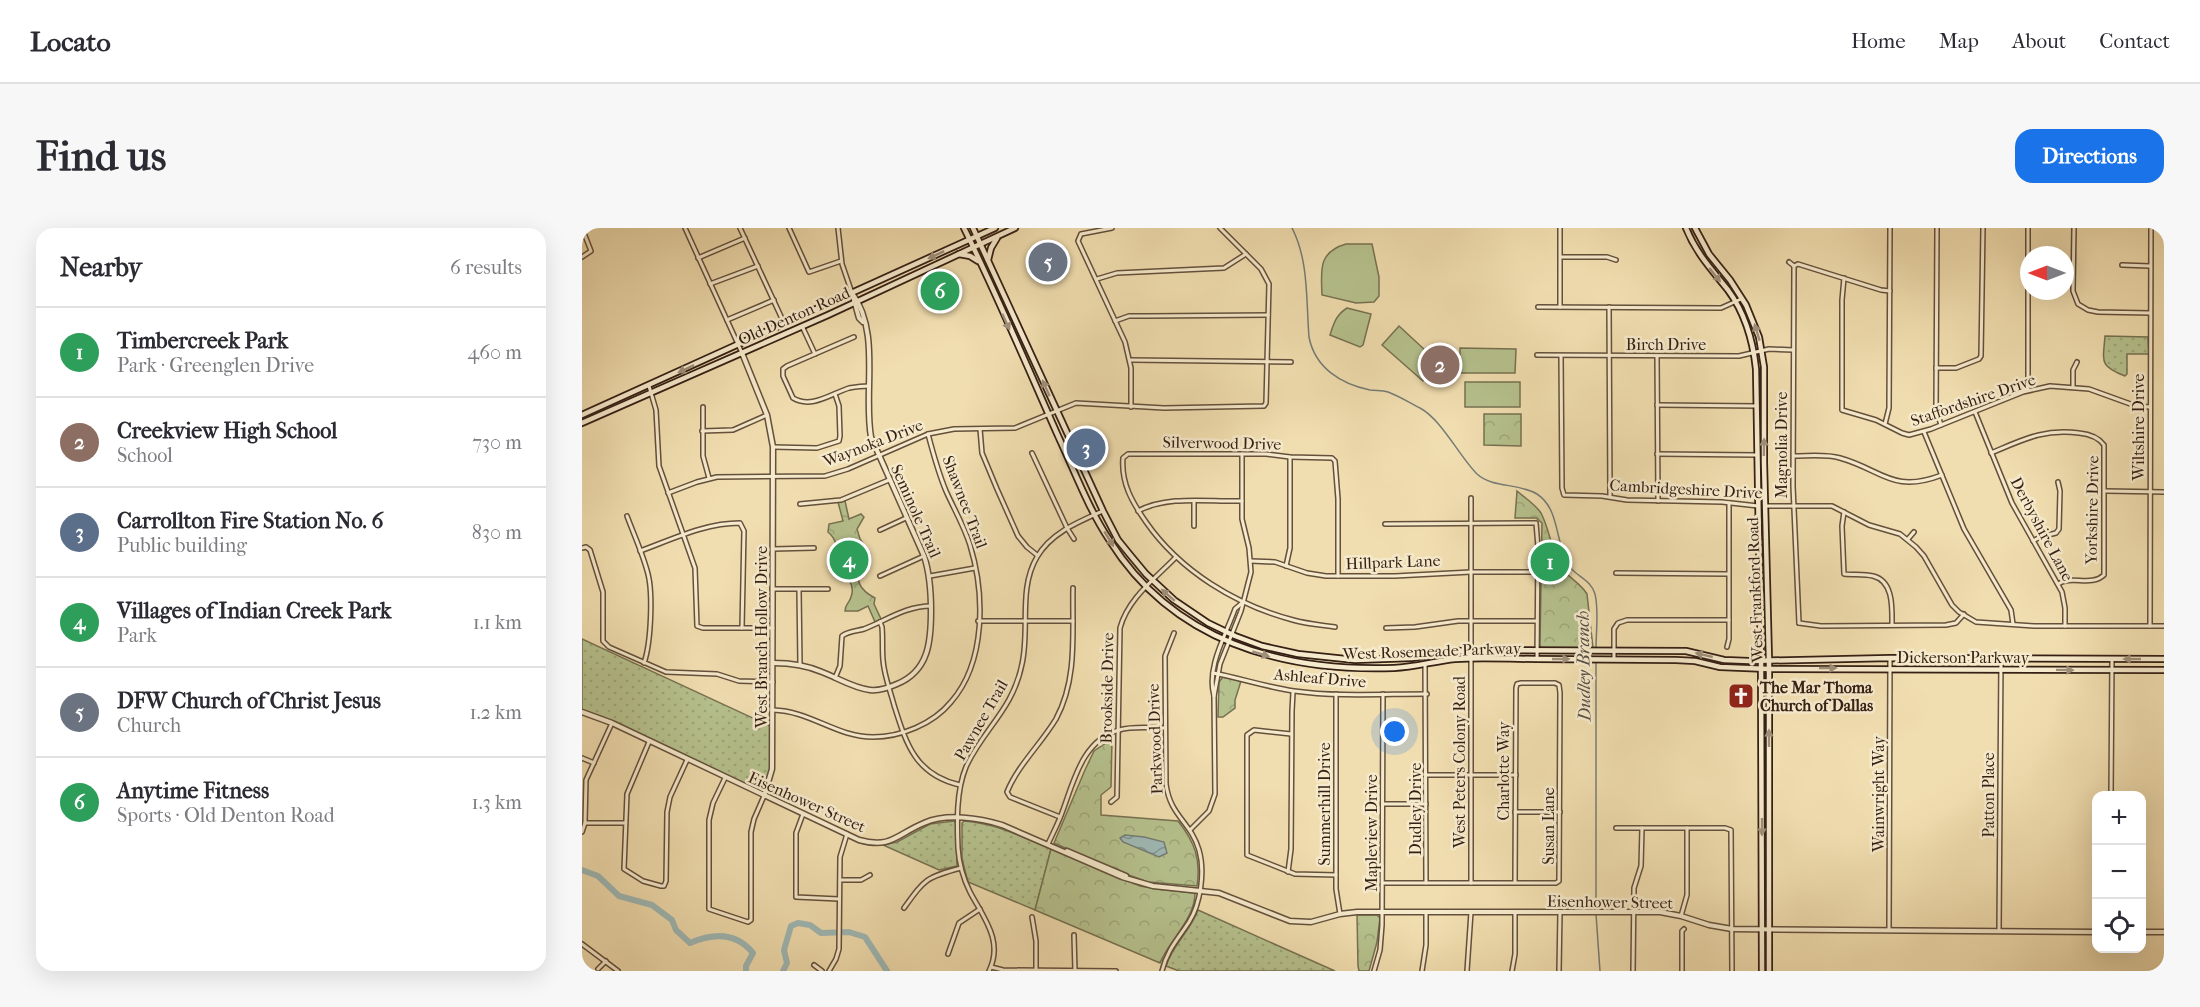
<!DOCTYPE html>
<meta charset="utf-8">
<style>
:root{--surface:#fff;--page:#f7f7f7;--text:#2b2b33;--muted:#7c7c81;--line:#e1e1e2;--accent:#1a73e8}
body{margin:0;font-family:"IM FELL French Canon",serif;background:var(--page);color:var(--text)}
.controls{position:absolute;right:18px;bottom:18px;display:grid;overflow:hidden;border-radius:12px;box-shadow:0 6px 24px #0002}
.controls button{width:54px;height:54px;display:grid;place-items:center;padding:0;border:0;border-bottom:2px solid var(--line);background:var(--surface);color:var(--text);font:30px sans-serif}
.compass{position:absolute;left:1438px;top:18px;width:54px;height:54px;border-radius:50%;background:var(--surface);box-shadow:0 6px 24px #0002;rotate:270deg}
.you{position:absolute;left:813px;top:504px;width:21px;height:21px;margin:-15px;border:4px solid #fff;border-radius:50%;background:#1a73e8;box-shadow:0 0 0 9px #1a73e833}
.badge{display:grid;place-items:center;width:39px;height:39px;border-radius:50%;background:var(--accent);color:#fff;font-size:20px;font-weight:700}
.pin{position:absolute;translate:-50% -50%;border:3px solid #fff;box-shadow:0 2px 6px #0006}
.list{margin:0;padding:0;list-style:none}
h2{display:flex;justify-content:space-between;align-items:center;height:78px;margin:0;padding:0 24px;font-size:26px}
h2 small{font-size:20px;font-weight:400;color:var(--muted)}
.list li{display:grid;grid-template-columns:39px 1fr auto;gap:18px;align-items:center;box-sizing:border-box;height:90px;padding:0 24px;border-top:2px solid var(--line)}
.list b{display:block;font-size:22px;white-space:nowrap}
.list p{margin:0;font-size:20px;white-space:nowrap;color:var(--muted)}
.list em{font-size:20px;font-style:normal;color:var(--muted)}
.icon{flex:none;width:33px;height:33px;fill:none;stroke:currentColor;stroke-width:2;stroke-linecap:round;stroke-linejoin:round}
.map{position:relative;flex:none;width:1582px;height:743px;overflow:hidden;border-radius:18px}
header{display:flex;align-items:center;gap:36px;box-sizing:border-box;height:84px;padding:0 30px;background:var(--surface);border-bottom:2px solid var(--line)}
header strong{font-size:28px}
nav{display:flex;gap:33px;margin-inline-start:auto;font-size:21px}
.intro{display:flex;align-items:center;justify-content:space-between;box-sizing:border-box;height:144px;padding:0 36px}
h1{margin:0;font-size:42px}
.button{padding:15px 27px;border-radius:18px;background:var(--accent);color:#fff;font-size:21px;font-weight:700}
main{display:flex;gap:36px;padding:0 36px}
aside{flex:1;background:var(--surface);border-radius:18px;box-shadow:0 6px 24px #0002}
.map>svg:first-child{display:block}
.grass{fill:url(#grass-dots);stroke:#767152;stroke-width:1.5}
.forest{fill:url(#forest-crowns);stroke:#767152;stroke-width:1.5}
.pitch{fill:#b6c28e;stroke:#767152;stroke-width:1.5}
.water{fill:url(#water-waves);stroke:#757c76;stroke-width:1.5}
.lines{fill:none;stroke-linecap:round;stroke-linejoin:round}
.stream{stroke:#757c76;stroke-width:1.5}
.river{stroke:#9fb9b6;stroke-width:6}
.minor-casing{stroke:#64503c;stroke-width:6}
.tertiary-casing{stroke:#64503c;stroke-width:7}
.secondary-casing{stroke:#352015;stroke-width:8}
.minor{stroke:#f6eacc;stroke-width:3}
.tertiary{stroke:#f6eacc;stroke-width:4}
.secondary{stroke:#f6eacc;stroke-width:4.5}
.oneway{fill:#9f8f7a}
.labels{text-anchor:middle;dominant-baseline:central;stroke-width:5;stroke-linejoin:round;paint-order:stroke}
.street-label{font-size:16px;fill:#352015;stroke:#f6eacc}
.poi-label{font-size:16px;font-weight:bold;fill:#352015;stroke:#f6eacc;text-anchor:start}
.water-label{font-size:18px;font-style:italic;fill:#554e45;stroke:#f6eacc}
</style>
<header>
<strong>Locato</strong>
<nav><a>Home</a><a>Map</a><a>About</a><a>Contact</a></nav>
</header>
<div class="intro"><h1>Find us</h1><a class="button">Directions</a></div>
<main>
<aside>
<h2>Nearby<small>6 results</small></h2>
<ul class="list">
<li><span class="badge" style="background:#2e9e5b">1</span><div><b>Timbercreek Park</b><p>Park · Greenglen Drive</p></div><em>460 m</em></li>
<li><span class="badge" style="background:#8d6e63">2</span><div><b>Creekview High School</b><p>School</p></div><em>730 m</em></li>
<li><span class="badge" style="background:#5c6f8a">3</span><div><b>Carrollton Fire Station No. 6</b><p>Public building</p></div><em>830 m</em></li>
<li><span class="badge" style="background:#2e9e5b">4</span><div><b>Villages of Indian Creek Park</b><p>Park</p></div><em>1.1 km</em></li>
<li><span class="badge" style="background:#6b7280">5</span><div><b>DFW Church of Christ Jesus</b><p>Church</p></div><em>1.2 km</em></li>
<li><span class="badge" style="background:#2e9e5b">6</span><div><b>Anytime Fitness</b><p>Sports · Old Denton Road</p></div><em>1.3 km</em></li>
</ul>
</aside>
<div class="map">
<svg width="1582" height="743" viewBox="0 0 1582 743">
<defs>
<pattern id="grass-dots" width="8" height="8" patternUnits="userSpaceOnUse" patternTransform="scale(1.5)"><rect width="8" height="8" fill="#b6c28e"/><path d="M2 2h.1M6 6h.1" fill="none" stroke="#9da67a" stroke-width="1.8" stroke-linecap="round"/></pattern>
<pattern id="forest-crowns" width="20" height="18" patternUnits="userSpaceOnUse" patternTransform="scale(1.5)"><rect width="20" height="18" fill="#b6c28e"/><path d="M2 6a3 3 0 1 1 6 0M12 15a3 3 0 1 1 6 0" fill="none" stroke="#9da67a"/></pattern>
<pattern id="water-waves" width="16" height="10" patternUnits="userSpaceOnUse" patternTransform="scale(1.5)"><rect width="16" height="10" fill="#9fb9b6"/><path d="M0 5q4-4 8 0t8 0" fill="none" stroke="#829693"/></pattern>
</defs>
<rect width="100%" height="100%" fill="#f1deb0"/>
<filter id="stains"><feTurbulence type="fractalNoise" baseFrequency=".00333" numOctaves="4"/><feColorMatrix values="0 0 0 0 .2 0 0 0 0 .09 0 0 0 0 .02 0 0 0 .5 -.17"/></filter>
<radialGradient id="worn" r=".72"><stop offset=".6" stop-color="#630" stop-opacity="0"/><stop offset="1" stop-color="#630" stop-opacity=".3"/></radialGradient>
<!-- grass -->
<g class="grass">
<path d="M1523,108L1566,109L1567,126H1545V146L1543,148C1517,138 1521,134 1523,108Z"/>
<path d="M0,411L188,498C188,517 193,548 179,564L18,488L0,482Z"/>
<polygon points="372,593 374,595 375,638 357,642 301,617 315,614 348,596"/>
<path d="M382,593C413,595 441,609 469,621L453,682L386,654L380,631V595Z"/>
<path d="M616,682L753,743H597L584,738C592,714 608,704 616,682Z"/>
</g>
<!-- forest -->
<g class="forest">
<polygon points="902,186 939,186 939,218 902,217"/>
<path d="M935,263C942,269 954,277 959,285C969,304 969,326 982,343C989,351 999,356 1005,366L1011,420H959L958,417L960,295L954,290H933Z"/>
<path d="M263,273L267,291L279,286L282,289L275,301L278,311L288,326C273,343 270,358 293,370L292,376L299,391L293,394L286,378L276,383H263C263,376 267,376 269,369C274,356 264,347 254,339L255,335L252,333C255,322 256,312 246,304L247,296L261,293L256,274Z"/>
<polygon points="641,449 659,453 653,472 653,480 641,489 636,489 637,454"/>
<path d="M530,511L529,559L519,567V587L596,593C613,614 619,632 615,658L566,654L533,642L472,615L503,542L512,523Z"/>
<path d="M469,621L558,658L575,661L613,665C613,691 588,711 578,735L453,682Z"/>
<polygon points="775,687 795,687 798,690 795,714 787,743 777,743 776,738"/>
</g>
<!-- pitch -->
<g class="pitch">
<path d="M764,16H790L797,49V68L792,74L774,75L740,67C739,42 736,24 764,16Z"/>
<path d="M765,80L789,86L781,117L778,119L748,107C752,95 754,87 765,80Z"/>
<polygon points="817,98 857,135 841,153 800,117"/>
<polygon points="878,120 934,121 933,145 878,145"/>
<rect x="883" y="154" width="55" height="25"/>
</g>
<!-- water -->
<polygon class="water" points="543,607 562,609 582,614 585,625 577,629 541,614 538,610"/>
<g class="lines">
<!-- stream -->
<g class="stream">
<path d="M710,0C727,33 724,72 727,109C733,140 759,156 788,162C794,163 800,162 806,164C817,168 828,175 838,180C860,192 877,228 895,246C910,260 937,255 955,266C978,281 973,314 986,336C992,348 1009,351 1013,366C1017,382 1014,403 1014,421"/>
<polyline points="1014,682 1014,434"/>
<polyline points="1014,686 1018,743"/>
</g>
<!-- river -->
<g class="river">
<path d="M0,642L16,648L37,668L70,677L90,692L94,702L108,715C131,705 154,704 171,725L164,738V743"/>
<polyline points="201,743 205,735 202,722 209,698 216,695 228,697 239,705 267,704 283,709 305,743"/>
</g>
<!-- minor casing -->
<g class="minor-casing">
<g id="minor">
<polyline points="103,0 160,125"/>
<polyline points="158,0 202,95"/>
<polyline points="207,0 227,44 259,33"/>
<polyline points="256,0 260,36 270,65"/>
<polyline points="530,0 499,6 496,13 543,114 549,140 549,179"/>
<polyline points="1355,0 1354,181 1359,197"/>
<polyline points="1492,0 1491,63 1496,76 1506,82 1516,84 1568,85"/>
<polyline points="0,29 9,23 0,0"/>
<polyline points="979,29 1025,29 1034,32"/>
<polyline points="116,30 163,10"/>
<polyline points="1207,34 1212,38"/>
<polyline points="1540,37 1568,38"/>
<polyline points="1262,50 1260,72 1260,182 1294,192 1320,205 1327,207 1349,201 1441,164 1468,158 1507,161 1554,178 1568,179"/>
<polyline points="515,51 535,45 642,40 664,26"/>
<polyline points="128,56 176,38"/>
<polyline points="956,79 1139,80 1159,71"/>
<polyline points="978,79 978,0"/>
<polyline points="1027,79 1028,269"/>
<polyline points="145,92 192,72"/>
<polyline points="533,93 547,88 566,88 686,87"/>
<polyline points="220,98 233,126"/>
<path d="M272,109L205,138L201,141V148L211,170C229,181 249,166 267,160C273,159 280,158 287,158"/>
<polyline points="955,127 1157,128 1187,121 1211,122"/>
<polyline points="979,128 980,260 982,267 1020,268 1045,272 1140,274 1176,278"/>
<polyline points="1075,128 1076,273"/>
<polyline points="549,132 709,134"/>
<polyline points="1354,140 1374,140 1397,131 1399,128 1401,0"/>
<polyline points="67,158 74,182 77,238 113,340 115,398 121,400 191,400"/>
<polyline points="1491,158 1491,142 1495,134"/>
<polyline points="1446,162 1446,0"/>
<polyline points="1075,177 1175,178"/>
<polyline points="121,179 121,228 127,250"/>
<polyline points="1393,184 1430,275 1480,364 1483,380 1483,398"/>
<polyline points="1303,196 1307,180 1308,0"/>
<polyline points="398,201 400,225 415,261 436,308 445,319 455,327"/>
<polyline points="120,203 151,202 185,187"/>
<polyline points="1342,204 1382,301 1429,382 1431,396"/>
<polyline points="191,219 235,220 257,213 258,208 257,178 253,166"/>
<polyline points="450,225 485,300 492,311"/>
<path d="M1409,225C1440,212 1463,200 1497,205C1507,206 1517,210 1522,217V347C1509,359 1490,347 1476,356"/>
<polyline points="1075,226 1175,227"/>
<path d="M1212,228C1227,228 1244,226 1258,230C1301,242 1310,266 1360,247"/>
<polyline points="1524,263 1582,264"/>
<polyline points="86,265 115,254 135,249 243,248 266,241 346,206 372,201 433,200 494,175 582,180 682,178 684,175 687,56 679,41 638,0"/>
<polyline points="612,274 612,298"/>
<polyline points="218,276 259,272 307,252"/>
<polyline points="1183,278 1250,278 1287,297 1318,306 1334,319 1342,328 1370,377 1377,384 1394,394 1452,398 1582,398"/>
<path d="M556,283C587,267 626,274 660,273"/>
<path d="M1262,284L1260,298L1262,346C1272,347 1282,346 1291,348C1312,353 1310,381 1310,397"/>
<path d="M45,288C52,307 61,326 66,346C71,366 69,415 62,435"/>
<polyline points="803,296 954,295 956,319 955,431"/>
<polyline points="298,302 324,290"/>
<polyline points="1326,311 1332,304"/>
<polyline points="1451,313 1458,309 1474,305 1477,301 1478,263 1476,254"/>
<polyline points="0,320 4,319 8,322 21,364 21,413 27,419 84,444 135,446 157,453 191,454"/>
<polyline points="191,321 232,320"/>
<path d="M58,323C91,311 123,295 158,295L162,303L160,400"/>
<polyline points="669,333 693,334 725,345 744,348 813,348 889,344 956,344"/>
<polyline points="704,338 708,320 708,229"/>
<polyline points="1034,345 1146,346"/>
<polyline points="298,348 342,328"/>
<polyline points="348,348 393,340"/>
<polyline points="191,361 246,361"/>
<polyline points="217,362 218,436"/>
<polyline points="396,393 491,393"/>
<path d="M298,394L300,399C301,410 300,421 301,432C302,447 308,462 312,477C324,515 333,547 378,557"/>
<polyline points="1217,395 1211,258 1212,38 1216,36 1299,62 1308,63"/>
<polyline points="1217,395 1239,398 1364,397 1374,395 1382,386"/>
<polyline points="1568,398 1569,0"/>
<path d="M753,399C739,397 725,396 711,392C654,377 598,343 564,294C550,274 539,255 541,230L546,226H684L708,229L750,230L753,233L756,271V348"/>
<polyline points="804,400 833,399 876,393 955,393"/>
<polyline points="1145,419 1147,411 1147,275"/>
<polyline points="1032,431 1032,401 1036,395 1045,392 1147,392"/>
<polyline points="843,436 844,655"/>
<path d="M631,445C658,450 684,459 712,463C755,469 801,466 845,466"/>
<path d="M253,450L258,438L260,408C266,403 275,403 282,401C305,392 324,378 349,378"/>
<polyline points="754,466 754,661 758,686"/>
<polyline points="632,468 638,436 659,383 669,344 667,320 660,291 660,226"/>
<path d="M191,482C229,483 254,509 291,509C319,509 351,496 369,474C404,434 403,366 388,317C382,298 372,281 364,263C356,244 351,225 346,206"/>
<polyline points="709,506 672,502 665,507 665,627 713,646 754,647"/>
<polyline points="67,514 45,566 42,641 61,653 79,658 82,658 84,653 85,584 88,569 105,532"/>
<polyline points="0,530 12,535"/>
<polyline points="845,547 934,547"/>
<polyline points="143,550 131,575 127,592 127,681 166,694 169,692 169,604 172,591 182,568"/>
<polyline points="1529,568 1530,431"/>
<path d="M529,574L535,569L538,400C546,370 574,350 594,329"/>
<polyline points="801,576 844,576"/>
<polyline points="933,584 978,584"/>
<polyline points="221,586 214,605 214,669 257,671"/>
<path d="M478,589L428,569L425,564C436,537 459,516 474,491C496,450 490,404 491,360"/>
<polyline points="3,595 43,595"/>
<polyline points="1034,600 1143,600 1149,602 1150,743"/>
<path d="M608,602L627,583L633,566L632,468C624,439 644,407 653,381L660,375"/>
<polyline points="0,604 3,595 4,552 30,495"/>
<path d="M466,616C471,605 477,594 481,582C492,552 501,512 537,502C551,498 568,500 583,500"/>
<polyline points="706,644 709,621 710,483 711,464"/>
<polyline points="258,652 279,652 288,647"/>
<polyline points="801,655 974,655 977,653 978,465 977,457 973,455 939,455 935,456 934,460 933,655"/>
<polyline points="889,655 889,270"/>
<path d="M322,680C343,651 344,649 379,640"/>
<polyline points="1099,688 1105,667 1105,600"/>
<polyline points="450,689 454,713 454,743"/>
<polyline points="1307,702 1308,430"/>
<polyline points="1417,703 1419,430"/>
<polyline points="492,707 493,743"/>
<polyline points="0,716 36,743"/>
<polyline points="366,726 377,695 398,681"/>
<polyline points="232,737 240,743"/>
<polyline points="409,739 421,742 534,743"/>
<polyline points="16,741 24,733"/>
<polyline points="247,743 254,731 257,721 258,629 265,606"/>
<path d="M407,743C422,713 401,689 388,664C381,650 377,635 376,620C375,594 374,563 384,539C401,501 431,482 440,436C448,401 436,361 455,329C469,305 496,294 521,283"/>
<path d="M580,743C585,722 596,711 607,694C619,675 623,643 617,622C609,594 588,588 584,556L583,428L592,405"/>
<polyline points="792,743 798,722 800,697 801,466"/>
<polyline points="840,743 844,717 844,684"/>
<polyline points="885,743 889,684"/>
<polyline points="930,743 933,726 933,684"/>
<polyline points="977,743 978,684"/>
<polyline points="1051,743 1052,660 1059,638 1060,600"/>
<polyline points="1100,743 1100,703 1102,701"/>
</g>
</g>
<!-- tertiary casing -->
<g class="tertiary-casing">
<g id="tertiary">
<polyline points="270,65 277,90 281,94"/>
<polyline points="160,125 185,187 191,219 190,541 182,568"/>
<path d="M191,435C208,435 224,437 240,444C256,450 271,460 288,462C297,463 306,460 315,456C347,443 349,413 349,383C349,363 348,346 342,328L289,209C281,164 299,104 270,65"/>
<path d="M0,484L30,495L277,612C310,621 315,606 342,595C365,585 398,590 420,597L540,649L571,658L637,665L708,693L729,694L758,686L775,684H1078L1099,688L1127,697L1150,701L1514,704"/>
<polyline points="485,623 544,648"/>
<polyline points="1560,704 1582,704"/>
</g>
</g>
<!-- secondary casing -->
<g class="secondary-casing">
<g id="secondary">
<path d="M382,0C416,69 446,140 477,210C493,244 507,282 528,313C591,413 699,444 812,440C833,439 853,433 873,431C900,429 928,431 955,431C1002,431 1048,432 1094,432L1113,433L1138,439L1187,441L1582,442"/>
<polyline points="391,0 521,283 536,312 549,328 564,346 592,372 626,395 653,408 680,418 716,426 773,432 830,430 871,423 917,422 1104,423 1142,432 1167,433 1308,430 1582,431"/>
<path d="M1104,0C1114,25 1130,42 1146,62C1163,85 1171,113 1174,141L1179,433L1180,743"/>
<polyline points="1113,0 1127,26 1148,52 1164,77 1177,109 1182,139 1182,234 1187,432 1187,743"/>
<polyline points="377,26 388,28 396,33"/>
<polyline points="406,32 409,20 415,10"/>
<polyline points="0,187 413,0"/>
<polyline points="0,195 246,87 433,0"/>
</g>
</g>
<!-- minor -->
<use href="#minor" class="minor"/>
<!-- tertiary -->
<use href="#tertiary" class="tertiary"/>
<!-- secondary -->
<use href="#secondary" class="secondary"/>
</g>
<!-- one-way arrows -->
<defs><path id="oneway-solid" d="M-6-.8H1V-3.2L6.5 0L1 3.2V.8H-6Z" transform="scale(1.5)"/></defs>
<g class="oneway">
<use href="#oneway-solid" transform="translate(354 27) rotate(155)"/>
<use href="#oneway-solid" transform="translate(1133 47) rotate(51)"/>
<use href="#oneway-solid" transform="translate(424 94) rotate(65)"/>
<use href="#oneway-solid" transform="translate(1175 104) rotate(-107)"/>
<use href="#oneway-solid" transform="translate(104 141) rotate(155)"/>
<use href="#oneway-solid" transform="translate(464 160) rotate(-114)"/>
<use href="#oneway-solid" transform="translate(1182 219) rotate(-89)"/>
<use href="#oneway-solid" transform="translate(527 311) rotate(59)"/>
<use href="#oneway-solid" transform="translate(586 367) rotate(-139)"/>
<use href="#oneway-solid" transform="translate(679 426) rotate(16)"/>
<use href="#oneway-solid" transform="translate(1122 427) rotate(-167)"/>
<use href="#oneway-solid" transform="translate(979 431)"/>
<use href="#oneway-solid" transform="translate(1550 431) rotate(180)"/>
<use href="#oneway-solid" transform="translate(1246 440)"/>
<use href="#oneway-solid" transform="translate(1483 442) rotate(1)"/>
<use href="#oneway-solid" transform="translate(1187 510) rotate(-90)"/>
<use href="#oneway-solid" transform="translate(1180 599) rotate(90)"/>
</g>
<!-- icons -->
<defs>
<g id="church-square" transform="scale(1.35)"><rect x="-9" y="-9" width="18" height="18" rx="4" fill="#8f2418" stroke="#f6eacc"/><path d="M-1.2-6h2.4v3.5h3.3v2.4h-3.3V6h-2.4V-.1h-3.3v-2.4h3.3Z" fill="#fff"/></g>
</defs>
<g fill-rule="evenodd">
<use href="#church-square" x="1159" y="468"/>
</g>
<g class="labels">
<!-- street labels -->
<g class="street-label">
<text transform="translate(212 88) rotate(-24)">Old Denton Road</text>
<text x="1084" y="116">Birch Drive</text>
<text transform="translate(1391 172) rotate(-19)">Staffordshire Drive</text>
<text transform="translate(1556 199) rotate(-90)">Wiltshire Drive</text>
<text transform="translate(291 215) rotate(-21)">Waynoka Drive</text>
<text transform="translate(640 215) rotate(1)">Silverwood Drive</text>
<text transform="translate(1199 217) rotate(-90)">Magnolia Drive</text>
<text transform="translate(1104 261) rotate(3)">Cambridgeshire Drive</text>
<text transform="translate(383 274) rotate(69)">Shawnee Trail</text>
<text transform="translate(1510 282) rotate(-89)">Yorkshire Drive</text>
<text transform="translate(334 283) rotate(66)">Seminole Trail</text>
<text transform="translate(1460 301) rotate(62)">Derbyshire Lane</text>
<text transform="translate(811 334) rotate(-2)">Hillpark Lane</text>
<text transform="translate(1173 362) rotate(-92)">West Frankford Road</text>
<text transform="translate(179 409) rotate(-90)">West Branch Hollow Drive</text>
<text transform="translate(850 423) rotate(-2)">West Rosemeade Parkway</text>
<text x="1381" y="429">Dickerson Parkway</text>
<text transform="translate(738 450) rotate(5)">Ashleaf Drive</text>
<text transform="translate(525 460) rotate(-89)">Brookside Drive</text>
<text transform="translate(399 492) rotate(-60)">Pawnee Trail</text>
<text transform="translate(573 511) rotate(-92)">Parkwood Drive</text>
<text transform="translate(877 534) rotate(-90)">West Peters Colony Road</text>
<text transform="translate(921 543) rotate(-90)">Charlotte Way</text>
<text transform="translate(1296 566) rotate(-90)">Wainwright Way</text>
<text transform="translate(1406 567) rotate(-90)">Patton Place</text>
<text transform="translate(225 574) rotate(24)">Eisenhower Street</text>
<text transform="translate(742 576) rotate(-90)">Summerhill Drive</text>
<text transform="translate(833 581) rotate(-90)">Dudley Drive</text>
<text transform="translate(966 598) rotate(-90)">Susan Lane</text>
<text transform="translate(789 605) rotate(-90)">Mapleview Drive</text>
<text transform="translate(1028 674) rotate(1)">Eisenhower Street</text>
</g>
<!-- poi labels -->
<g class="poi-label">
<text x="1178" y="459">The Mar Thoma<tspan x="1178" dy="18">Church of Dallas</tspan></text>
</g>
<!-- water labels -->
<g class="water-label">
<text transform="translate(1002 438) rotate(-91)">Dudley Branch</text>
</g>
</g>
<rect width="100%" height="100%" filter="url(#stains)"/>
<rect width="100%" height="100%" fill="url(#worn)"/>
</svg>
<div class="controls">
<button>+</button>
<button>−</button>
<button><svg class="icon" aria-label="locate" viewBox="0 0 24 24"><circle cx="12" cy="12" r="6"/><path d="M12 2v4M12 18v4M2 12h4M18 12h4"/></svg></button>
</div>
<svg class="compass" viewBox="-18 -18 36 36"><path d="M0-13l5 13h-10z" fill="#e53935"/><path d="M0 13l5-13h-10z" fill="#7c7c81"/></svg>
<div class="you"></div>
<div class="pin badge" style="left:968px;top:334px;background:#2e9e5b">1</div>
<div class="pin badge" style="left:858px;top:137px;background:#8d6e63">2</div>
<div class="pin badge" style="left:504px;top:220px;background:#5c6f8a">3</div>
<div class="pin badge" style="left:267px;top:332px;background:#2e9e5b">4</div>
<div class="pin badge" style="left:466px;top:34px;background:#6b7280">5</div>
<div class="pin badge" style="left:358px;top:63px;background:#2e9e5b">6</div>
</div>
</main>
